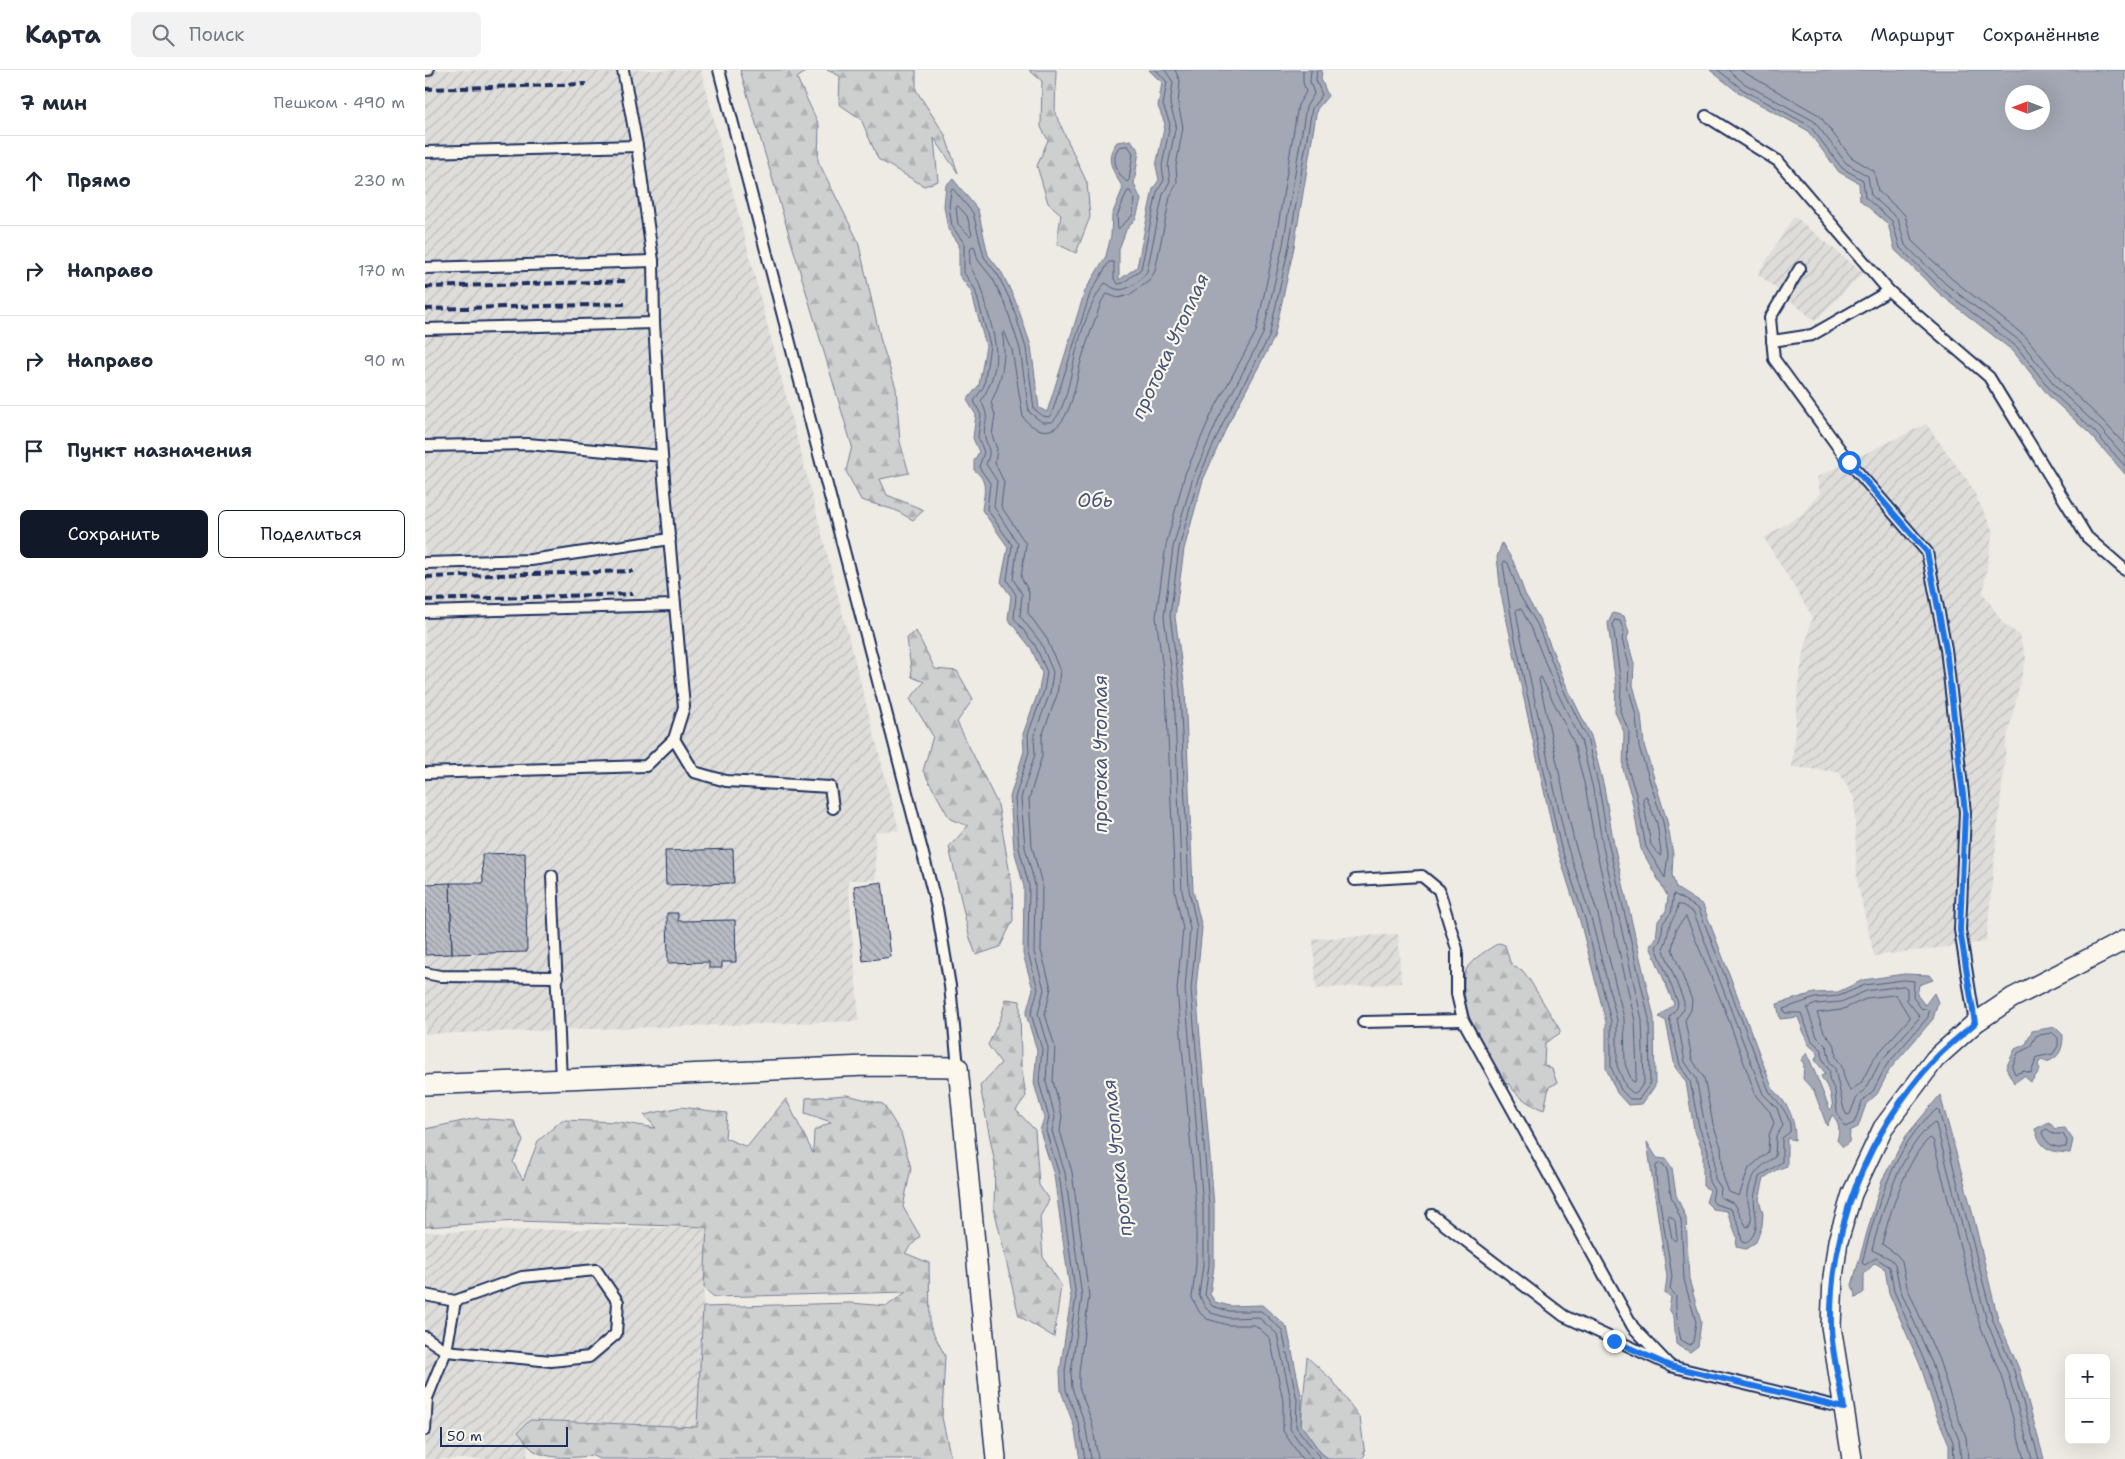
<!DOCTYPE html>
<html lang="ru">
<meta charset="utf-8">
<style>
:root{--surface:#fff;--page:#f2f2f3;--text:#1f2937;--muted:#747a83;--line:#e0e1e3;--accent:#111827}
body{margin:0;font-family:"Shantell Sans",sans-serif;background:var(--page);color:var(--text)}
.controls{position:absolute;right:15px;bottom:15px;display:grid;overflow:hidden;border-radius:8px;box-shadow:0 5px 20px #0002}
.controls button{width:45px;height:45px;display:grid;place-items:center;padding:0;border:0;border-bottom:1px solid var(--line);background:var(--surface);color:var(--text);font:25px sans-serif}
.compass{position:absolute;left:1580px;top:15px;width:45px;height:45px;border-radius:50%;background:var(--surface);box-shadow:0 5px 20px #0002;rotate:270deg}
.scale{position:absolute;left:15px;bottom:12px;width:128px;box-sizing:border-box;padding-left:5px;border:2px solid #1b2f5e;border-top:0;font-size:14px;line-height:18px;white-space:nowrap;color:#1b2f5e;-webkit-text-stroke:4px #fbf7ec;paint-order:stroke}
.stop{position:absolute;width:15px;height:15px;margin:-11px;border:4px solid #1a73e8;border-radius:50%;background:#fff}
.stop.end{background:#1a73e8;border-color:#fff;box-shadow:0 1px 5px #0008}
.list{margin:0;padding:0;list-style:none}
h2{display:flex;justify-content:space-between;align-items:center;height:65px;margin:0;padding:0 20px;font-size:21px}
h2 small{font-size:16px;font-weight:400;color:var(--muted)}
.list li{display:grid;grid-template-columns:32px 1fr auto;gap:15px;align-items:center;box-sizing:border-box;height:90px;padding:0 20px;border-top:1px solid var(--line)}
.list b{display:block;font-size:19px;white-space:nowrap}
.list em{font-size:16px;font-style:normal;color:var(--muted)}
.actions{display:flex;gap:10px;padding:15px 20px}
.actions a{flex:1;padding:11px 0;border:1px solid var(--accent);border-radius:8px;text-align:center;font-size:18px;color:var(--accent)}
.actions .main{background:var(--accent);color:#fff}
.icon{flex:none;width:28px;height:28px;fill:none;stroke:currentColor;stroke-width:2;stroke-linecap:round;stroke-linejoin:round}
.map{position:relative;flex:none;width:1700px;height:1389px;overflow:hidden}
header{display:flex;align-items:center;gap:30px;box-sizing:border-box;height:70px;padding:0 25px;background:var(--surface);border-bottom:1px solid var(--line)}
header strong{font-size:24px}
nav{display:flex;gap:28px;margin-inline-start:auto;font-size:18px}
.search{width:350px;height:45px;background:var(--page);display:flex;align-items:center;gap:12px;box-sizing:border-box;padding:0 18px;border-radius:8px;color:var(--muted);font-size:19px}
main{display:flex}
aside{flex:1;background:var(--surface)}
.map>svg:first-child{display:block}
.industrial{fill:url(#industrial-furrows)}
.forest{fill:url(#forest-firs);stroke:#747f96}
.water{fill:#a3a8b4;stroke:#6d7892;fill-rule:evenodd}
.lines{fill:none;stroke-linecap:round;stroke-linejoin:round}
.shore{stroke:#515f80;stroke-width:1}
.building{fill:url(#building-back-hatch);stroke:#1b2f5e}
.lane-casing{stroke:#1b2f5e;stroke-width:14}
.street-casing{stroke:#1b2f5e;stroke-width:22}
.lane{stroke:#fbf7ec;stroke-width:10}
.street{stroke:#fbf7ec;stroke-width:19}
.rail{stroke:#1b2f5e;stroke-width:4;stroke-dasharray:8 4;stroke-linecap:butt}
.route{stroke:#1a73e8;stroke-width:6}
.labels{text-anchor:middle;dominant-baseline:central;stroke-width:4.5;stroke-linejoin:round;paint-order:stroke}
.water-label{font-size:19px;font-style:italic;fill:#445378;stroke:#fbf7ec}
</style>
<header>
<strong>Карта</strong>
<div class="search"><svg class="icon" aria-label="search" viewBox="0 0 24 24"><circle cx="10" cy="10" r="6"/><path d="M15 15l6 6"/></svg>Поиск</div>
<nav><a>Карта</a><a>Маршрут</a><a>Сохранённые</a></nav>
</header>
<main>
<aside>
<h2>7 мин<small>Пешком · 490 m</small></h2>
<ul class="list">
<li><svg class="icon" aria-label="ahead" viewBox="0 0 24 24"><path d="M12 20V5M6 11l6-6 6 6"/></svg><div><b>Прямо</b></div><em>230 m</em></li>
<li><svg class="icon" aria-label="right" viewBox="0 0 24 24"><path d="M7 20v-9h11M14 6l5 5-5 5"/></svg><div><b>Направо</b></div><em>170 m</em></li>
<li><svg class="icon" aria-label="right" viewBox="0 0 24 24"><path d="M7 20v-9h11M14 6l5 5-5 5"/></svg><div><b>Направо</b></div><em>90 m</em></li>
<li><svg class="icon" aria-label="arrive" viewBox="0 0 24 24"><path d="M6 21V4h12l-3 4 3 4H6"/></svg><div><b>Пункт назначения</b></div></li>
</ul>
<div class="actions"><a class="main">Сохранить</a><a>Поделиться</a></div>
</aside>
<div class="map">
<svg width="1700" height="1389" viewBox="0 0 1700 1389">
<defs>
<pattern id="industrial-furrows" width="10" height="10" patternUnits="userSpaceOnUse" patternTransform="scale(1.25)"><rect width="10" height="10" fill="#deddda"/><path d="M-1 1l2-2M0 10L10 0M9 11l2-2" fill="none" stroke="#bebebe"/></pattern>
<pattern id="forest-firs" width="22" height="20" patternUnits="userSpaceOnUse" patternTransform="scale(1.25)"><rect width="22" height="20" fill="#cecfcf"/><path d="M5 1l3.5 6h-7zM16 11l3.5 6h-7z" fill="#b0b2b4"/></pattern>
<pattern id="building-back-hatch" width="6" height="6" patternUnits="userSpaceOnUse" patternTransform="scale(1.25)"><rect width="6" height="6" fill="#b9bcc3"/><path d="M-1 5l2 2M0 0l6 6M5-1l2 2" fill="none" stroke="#9699a2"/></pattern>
</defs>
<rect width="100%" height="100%" fill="#eeebe4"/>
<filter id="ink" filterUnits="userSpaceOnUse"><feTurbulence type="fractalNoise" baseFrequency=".02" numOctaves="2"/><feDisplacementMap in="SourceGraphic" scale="10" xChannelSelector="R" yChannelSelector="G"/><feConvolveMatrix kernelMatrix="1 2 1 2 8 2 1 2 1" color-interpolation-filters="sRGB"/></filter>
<g filter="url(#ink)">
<!-- industrial -->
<g class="industrial">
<polygon points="0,0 276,0 474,760 450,762 451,810 423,810 434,951 0,964"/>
<polygon points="1369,146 1438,203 1390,251 1333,204"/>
<polygon points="1501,354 1545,414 1568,461 1558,523 1578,553 1594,565 1601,588 1582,668 1561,872 1449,886 1432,811 1429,728 1414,702 1367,697 1374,607 1387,546 1339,468 1377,444 1395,423 1392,407"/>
<polygon points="973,864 976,913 891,919 888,869"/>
<polygon points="282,1157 272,1357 105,1350 102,1389 0,1389 0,1162"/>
</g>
<!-- forest -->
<g class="forest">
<polygon points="315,0 383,0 372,8 394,55 393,91 433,171 456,271 471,318 475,372 484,403 455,409 462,425 499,440 488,450 470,440 436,430 421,401 427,376"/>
<polygon points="402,0 491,0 491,20 520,65 533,103 509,68 513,111 499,116 453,89 436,49 414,34 415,6"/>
<polygon points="604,0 631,0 630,43 662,113 665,147 651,183 632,174 636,144 623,133 612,96 623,70 616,57 617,11"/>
<polygon points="491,561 510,599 532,601 548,629 532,652 573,735 587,816 588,850 575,877 551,885 544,865 524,777 543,756 525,749 498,701 508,666 485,629 499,612 487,607 482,568"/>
<path d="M1074,873L1080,875L1085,892L1089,897L1097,900L1104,909L1135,960V963L1120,973L1119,995L1127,999L1132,1013L1124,1017L1119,1040C1105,1035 1092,1027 1084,1014H1081C1075,1005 1067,999 1062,990C1050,968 1033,925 1041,900C1045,890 1065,878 1074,873Z"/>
<polygon points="581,929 595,931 596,995 601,1026 591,1040 610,1060 614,1115 624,1130 615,1147 618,1187 636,1215 629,1267 594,1246 569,1138 570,1094 555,1016 576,993 563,975 576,947"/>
<path d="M422,1025L458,1034L476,1063L486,1098L478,1137L495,1166L480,1183L504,1193L505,1256L520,1286L517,1347L526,1389H174L166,1385C152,1389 120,1389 108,1380C102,1375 98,1367 93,1362L105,1350L272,1357L278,1237L425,1233L462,1236L481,1222L289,1227L279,1218L282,1157L92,1151L0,1157V1059L52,1048L89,1051L98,1071L88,1092L98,1110L113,1071L137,1050L194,1052L231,1058L219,1045L256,1037L302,1043L300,1068L322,1077L361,1029L388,1083L389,1061L406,1052L380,1043L381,1028Z"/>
<polygon points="882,1287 908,1311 935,1348 940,1385 936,1389 904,1389 896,1383 876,1355"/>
</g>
<!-- water -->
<g class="water">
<path d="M724,0H897L896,9L903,26L892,39L869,177L849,268L803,354L778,410L759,479L750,547L760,619L768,820L777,858L771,918L789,1136V1196L785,1224L790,1232L805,1236L837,1235L862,1257L877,1330L876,1355L896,1383L904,1389H655L649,1356L636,1321L635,1301L646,1228L629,1105L615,1061L619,1048L609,1013L612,980L601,944L608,919L598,884L599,817L589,779L585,727L599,681L598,664L614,620L617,603L606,578L583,549L586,526L576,512L583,477L557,440C559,423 564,411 549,400V391L554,382L548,368L551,345L542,330L554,315L561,276L546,221L534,205V174L523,159L519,136L521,115L528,109L553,140L563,185L577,203L591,232L606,276L614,338L622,342L660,221L681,186L686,166L687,145L698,118C689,102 678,89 692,72L706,70L714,81L709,114L716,130L711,148L701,160L694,179V210L712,197L728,119L734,110L731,96L740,54L733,36L737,13Z"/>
<path d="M1285,0H1700V404L1666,365L1624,326L1588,281L1515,224L1470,180L1463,154L1435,130L1434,113L1414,102L1382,60L1314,23ZM1588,22H1618V52H1588Z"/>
<polygon points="1077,473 1088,491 1100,524 1116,552 1141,615 1166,666 1179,717 1189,775 1229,948 1230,1016 1217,1034 1203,1035 1192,1023 1181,998 1181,952 1155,851 1131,775 1076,524 1072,487"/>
<path d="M1188,543L1199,546L1204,563L1202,568L1209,594L1208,615L1216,645L1219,675L1242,751L1248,784L1247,805L1251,818L1278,835L1348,1020C1364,1034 1370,1049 1370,1070L1362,1068V1096L1351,1100L1339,1108L1334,1129L1338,1144L1337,1156L1331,1172L1321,1179L1311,1177L1312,1167L1302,1141L1288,1139L1281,1132L1285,1120L1278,1116V1081L1269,1059L1261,1012L1250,997L1241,951L1234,947L1249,934L1225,876L1231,868L1233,851L1241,841L1243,827L1216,779L1206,725L1198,699L1199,662L1190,642L1191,615L1183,553Z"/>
<path d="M1479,904L1504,905L1508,910L1494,915L1492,925L1500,935L1509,923L1513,932L1508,949L1465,999L1452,1024L1441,1034L1433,1057L1425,1061L1424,1072L1418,1077L1412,1070C1415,1061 1415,1052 1407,1045L1402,1056L1389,1021L1378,1009L1379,994L1376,990L1382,983L1405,1040L1408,1037L1405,1022L1396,1006L1401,1004L1390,990L1393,983L1383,974L1373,947L1355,949L1352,934L1389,923L1413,922L1438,910Z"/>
<path d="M1630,957L1638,965C1638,979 1635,987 1622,992L1616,990L1613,994L1615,1000L1606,1012L1599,1006L1589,1013L1581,998L1590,979L1601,974L1607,961Z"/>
<polygon points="1515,1025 1546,1137 1573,1249 1594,1299 1619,1389 1524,1389 1524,1374 1511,1344 1496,1297 1464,1223 1460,1199 1450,1193 1439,1204 1439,1222 1431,1228 1427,1215 1457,1110 1481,1066"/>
<path d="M1624,1052L1630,1059L1640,1058L1648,1070L1645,1083C1624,1082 1616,1079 1610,1059Z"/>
<polygon points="1222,1072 1232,1088 1241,1089 1247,1098 1251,1125 1261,1148 1264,1209 1276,1252 1273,1276 1265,1282 1251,1274 1249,1247 1244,1239 1246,1227 1240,1223 1242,1207"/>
</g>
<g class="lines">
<!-- shore -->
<g class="shore">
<polyline points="886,0 885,11 889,24 881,37 858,175 838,264 793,349 768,407 748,477 739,547 749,620 757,821 765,859 760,919 778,1136 778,1195 774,1225 780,1237 786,1243 804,1248 833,1247 852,1264 866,1330 865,1359 887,1389"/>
<polyline points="892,0 891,10 897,25 887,38 864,176 844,267 799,351 773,409 754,478 745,546 755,620 764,820 772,858 766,919 784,1136 784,1195 780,1225 787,1236 804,1241 836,1241 857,1260 872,1330 871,1357 896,1389"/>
<polyline points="1293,0 1317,19 1385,56 1417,98 1438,110 1440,127 1467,151 1475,178 1518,220 1592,277 1628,323 1669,361 1700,396"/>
<polyline points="1303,0 1320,14 1389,51 1421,93 1443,106 1446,125 1473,149 1480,175 1522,215 1596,272 1632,318 1674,357 1700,387"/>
<polyline points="1315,0 1394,45 1426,87 1449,101 1453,121 1480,145 1487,171 1527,209 1601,267 1638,313 1679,352 1700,375"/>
<path d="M703,76L708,83L704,110L702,112C692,104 685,88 694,77Z"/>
<polygon points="705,121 710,130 707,146 693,159 692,146 702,122"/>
<polygon points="533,136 542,146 547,164 545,166 533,154 531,138"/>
<polygon points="1080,491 1083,493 1095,526 1112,554 1137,617 1162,668 1174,718 1184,776 1224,949 1225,1014 1214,1029 1205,1029 1196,1020 1186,997 1186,951 1160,849 1135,774 1089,564 1078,494"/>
<polygon points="1093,539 1096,539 1106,557 1131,620 1156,670 1168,719 1178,777 1217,950 1219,1012 1212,1023 1208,1023 1201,1017 1192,996 1192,950 1166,848 1141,772 1095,563 1091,541"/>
<polygon points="1190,550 1195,551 1199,562 1197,569 1204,595 1203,616 1211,646 1214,677 1238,752 1243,785 1240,808 1221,777 1211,724 1203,699 1204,661 1195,641 1196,615 1188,554"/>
<polygon points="1116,607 1149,673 1161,721 1171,779 1210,951 1212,1000 1210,1012 1207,1011 1200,994 1199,948 1173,845 1149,771 1114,610"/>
<polygon points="1221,726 1232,753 1236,783 1235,786 1226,775 1218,729"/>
<path d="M1249,824L1274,839L1344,1021C1353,1033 1367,1045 1365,1062L1357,1068V1092L1334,1107C1333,1114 1329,1123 1329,1130C1330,1146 1337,1163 1320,1173L1317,1172L1314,1155L1306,1139L1290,1134L1287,1130L1289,1120L1284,1112L1283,1080L1274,1057L1265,1011L1255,995L1244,947L1252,938L1253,933L1231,877L1236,869L1238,853L1246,843Z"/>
<path d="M1253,835H1257L1269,843L1338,1024L1352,1038L1358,1056L1351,1066L1350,1087C1334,1096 1321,1110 1323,1131C1324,1140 1330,1149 1323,1157L1321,1156L1310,1134L1295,1127L1296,1118L1290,1109L1289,1079L1280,1056L1271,1008L1260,992L1252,948L1259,939V932L1238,878C1242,871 1242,866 1244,858C1245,850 1252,846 1253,835Z"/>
<polygon points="1261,847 1300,940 1331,1026 1345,1042 1349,1053 1344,1065 1343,1082 1324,1098 1314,1126 1304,1122 1298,1106 1296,1077 1288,1054 1279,1008 1267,989 1260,950 1266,940 1267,930 1247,879 1251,859"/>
<polygon points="1479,910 1489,911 1488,927 1496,938 1504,940 1503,947 1461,996 1448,1021 1437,1032 1429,1053 1420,1057 1412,1042 1410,1021 1404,1009 1405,1002 1397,988 1397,980 1387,971 1376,943 1360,943 1358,939 1390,928 1414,926 1440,915"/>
<polygon points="1479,916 1482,918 1482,930 1495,947 1455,992 1442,1017 1431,1029 1425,1044 1422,1045 1419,1040 1410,999 1405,992 1402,977 1392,967 1382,938 1391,934 1416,932 1441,921"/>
<polygon points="1471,925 1485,948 1449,988 1436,1013 1425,1021 1419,1007 1417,997 1411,987 1410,976 1399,962 1392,943 1416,940 1443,928"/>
<polygon points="1628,963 1633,968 1633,976 1628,984 1612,987 1606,1003 1599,1001 1590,1004 1587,997 1593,983 1605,977 1611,966"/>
<path d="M1622,1059L1628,1064H1638L1642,1071L1641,1077C1630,1079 1619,1073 1617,1062Z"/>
<path d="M1234,1094H1238L1242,1100L1246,1126L1256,1150L1259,1210L1271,1252L1268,1272L1265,1275L1256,1270C1253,1257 1250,1238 1251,1226L1245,1219L1247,1206L1231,1108V1096Z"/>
<polygon points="1245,1146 1250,1151 1252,1168 1250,1171 1247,1168 1243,1148"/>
<polyline points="660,1389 654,1355 641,1320 640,1301 651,1227 634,1104 621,1061 624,1048 614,1012 617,979 606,944 613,919 603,883 604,816 594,778 590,728 604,682 603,664 619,621 622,602 610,575 589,548 591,525 582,510 587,475 562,439 565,413 554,397 559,382 553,367 556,345 549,331 559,316 565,275 550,219 539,203 539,173 527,156 524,136 526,120 528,119 548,143 559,187 573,205 587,234 601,278 609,339 618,346 624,347 627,343 665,224 684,192 689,192 689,209 693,214 698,213 716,199 732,122 739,110 737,96 745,54 738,35 742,12 731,0"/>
<path d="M666,1389L660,1354L647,1318L646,1302L657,1227L640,1103L627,1061L630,1047L621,1012L623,978L613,944L619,919L609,882L610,815L600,777L596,728L610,684L609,665L625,623L628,602L616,573L595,546L597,524L588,509L593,474L569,437L572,411L561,394C567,379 563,381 560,367C557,350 567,352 556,331C576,298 573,278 563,243C561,234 559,224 556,217C548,199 542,200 546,177L549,176L553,190L568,209L581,236L595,279L604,342L617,352H627C640,342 645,307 649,291C654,268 665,231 680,213C684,214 686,218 691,219C701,223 718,209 722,201L738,124L745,111L743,96L751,54L745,35L748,12L740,0"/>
<path d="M673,1389L667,1352L654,1317V1302L664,1226L647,1102L635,1061L637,1046L628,1011L630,977L620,944L626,918L616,881L617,815L607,776L604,729L617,686V666L632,625L635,601L622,569L603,543L604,522L596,507L601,474L576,436L579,412L570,393L572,379L567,365L570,345L566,332C577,312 582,285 577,263L579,261L587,280L598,347C602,353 609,358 616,360C645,367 651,310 656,291C662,271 670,250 677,230L682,224L693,228L704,225L724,211L730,201L745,127L752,112L751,96L758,57L753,34L755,11L750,0"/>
<polyline points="877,1389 858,1361 858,1331 845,1268 830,1255 803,1255 782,1249 775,1243 767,1228 771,1194 771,1136 752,919 758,859 750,821 741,621 731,547 741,475 760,404 786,345 831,262 850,174 873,35 881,22 878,12 878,0"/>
<path d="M1529,1389L1528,1372L1516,1342L1501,1295L1469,1221L1465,1197L1451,1188L1440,1195L1437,1193C1450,1142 1469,1073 1512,1039L1514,1041L1568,1251L1589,1301L1614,1389"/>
<path d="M1536,1389L1534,1370L1522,1340L1507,1293L1475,1219L1470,1194L1466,1189L1447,1180C1457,1140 1476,1079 1509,1052L1511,1054L1562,1252L1583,1303L1607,1389"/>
<path d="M1543,1389L1541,1367L1529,1337L1514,1290L1482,1217L1477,1191L1471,1184L1457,1174C1464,1145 1482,1087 1505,1068L1508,1070L1555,1255L1576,1305L1599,1389"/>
</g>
</g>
<!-- building -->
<g class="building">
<polygon points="308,779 309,813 241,815 240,781"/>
<polygon points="100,783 102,882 27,884 25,813 58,813 57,784"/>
<polygon points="457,812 466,887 438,891 429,816"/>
<polygon points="25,813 27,884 0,885 0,814"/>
<polygon points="242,843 253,843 253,851 310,850 311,892 297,892 297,898 284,898 284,892 243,893"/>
</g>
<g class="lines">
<!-- lane casing -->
<g class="lane-casing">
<g id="lane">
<polyline points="0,0 3,0"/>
<polyline points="294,0 512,838 525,916 533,997"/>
<polyline points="1281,46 1353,91 1464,221 1564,307 1662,467 1700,500"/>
<polyline points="0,82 212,76"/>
<polyline points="0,198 228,191"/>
<polyline points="1375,198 1345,248 1349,289 1424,392 1502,482 1521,579 1540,742 1535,860 1550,953"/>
<polyline points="0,259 229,253"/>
<polyline points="1347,271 1387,265 1464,221"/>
<polyline points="0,376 103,374 237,386"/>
<polyline points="0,493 106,490 245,469"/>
<polyline points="0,542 250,535"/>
<polyline points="249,669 269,702 301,711 405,717 408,738"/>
<polyline points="0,703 221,696 249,669 259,637 237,386 229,253 228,191 212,76 198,0"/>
<polyline points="127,806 136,1010"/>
<polyline points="930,810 997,806 1014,820 1032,879 1032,924 1038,950 1208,1257 1245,1296 1419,1338"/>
<polyline points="0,903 15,906 132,907"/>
<polyline points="938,952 1038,950"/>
<polyline points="1007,1145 1139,1246 1240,1293"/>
<polyline points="0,1225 30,1231 97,1207 171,1200 193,1232 191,1264 164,1287 126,1291 21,1281 0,1267"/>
<polyline points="0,1360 2,1328 21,1281 30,1231"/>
</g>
</g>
<!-- street casing -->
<g class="street-casing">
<g id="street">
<polyline points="0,1015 441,996 533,997 571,1389"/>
<polyline points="1427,1389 1406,1256 1408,1207 1413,1171 1427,1124 1458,1058 1510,989 1550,953 1587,928 1700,870"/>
</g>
</g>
<!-- lane -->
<use href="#lane" class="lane"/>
<!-- street -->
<use href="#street" class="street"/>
<!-- rail -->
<g class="rail">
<polyline points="0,19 161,14"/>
<polyline points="0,217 203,211"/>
<polyline points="0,239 203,234"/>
<polyline points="0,507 208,501"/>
<polyline points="0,530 208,524"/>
</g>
</g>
</g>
<g class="lines" filter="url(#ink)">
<!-- route -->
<path class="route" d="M1189,1271L1245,1296L1419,1338C1415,1311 1406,1282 1406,1255C1404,1156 1444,1061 1510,989C1522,976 1537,965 1550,953L1535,860L1540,742L1521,579L1502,482L1424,392"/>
</g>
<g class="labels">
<!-- water labels -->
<g class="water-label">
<text transform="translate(745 276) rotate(-65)">протока Утоплая</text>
<text x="670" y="430">Обь</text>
<text transform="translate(675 684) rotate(-90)">протока Утоплая</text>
<text transform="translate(692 1088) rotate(-96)">протока Утоплая</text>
</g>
</g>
</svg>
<div class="controls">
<button>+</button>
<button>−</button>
</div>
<svg class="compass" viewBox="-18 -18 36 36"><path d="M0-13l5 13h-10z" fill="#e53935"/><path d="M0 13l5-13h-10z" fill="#747a83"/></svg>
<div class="scale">50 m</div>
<div class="stop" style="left:1424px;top:392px"></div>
<div class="stop end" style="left:1189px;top:1271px"></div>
</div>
</main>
